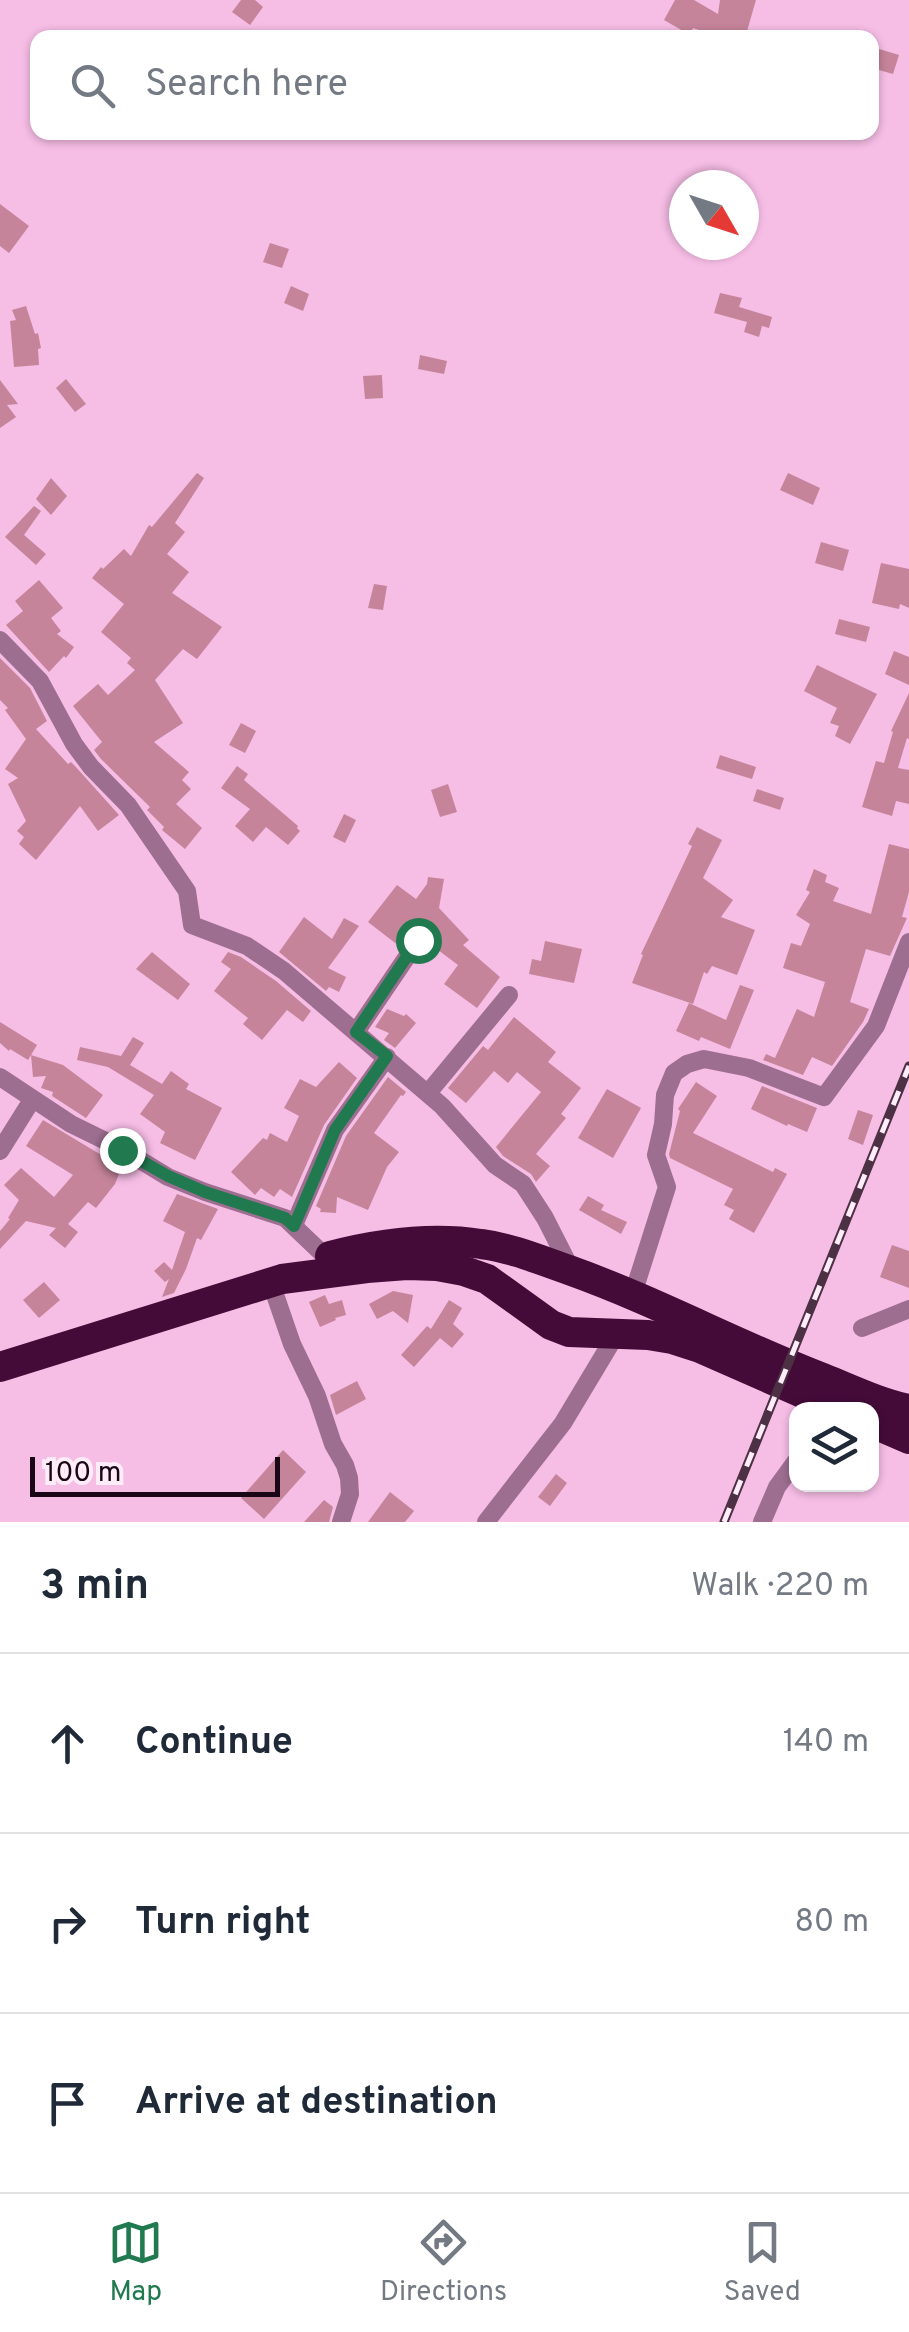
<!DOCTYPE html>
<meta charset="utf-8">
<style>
:root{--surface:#fff;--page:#f2f2f3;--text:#1f2937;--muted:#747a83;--line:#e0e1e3;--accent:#217a4f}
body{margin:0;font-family:Overpass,sans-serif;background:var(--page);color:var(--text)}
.controls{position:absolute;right:30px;bottom:30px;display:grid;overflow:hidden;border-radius:20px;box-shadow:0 2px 8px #0004}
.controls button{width:90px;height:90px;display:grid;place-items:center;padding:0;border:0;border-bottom:2px solid var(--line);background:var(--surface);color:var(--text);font:50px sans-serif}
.compass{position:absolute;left:669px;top:170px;width:90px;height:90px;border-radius:50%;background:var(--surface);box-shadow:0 2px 8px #0004;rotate:129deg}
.scale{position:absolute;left:30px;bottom:25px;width:250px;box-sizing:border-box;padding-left:10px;border:5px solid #1a0715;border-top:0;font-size:28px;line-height:35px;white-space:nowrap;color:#1a0715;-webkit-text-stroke:8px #feecf9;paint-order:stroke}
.stop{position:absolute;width:30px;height:30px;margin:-22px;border:8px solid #217a4f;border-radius:50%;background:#fff}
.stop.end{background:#217a4f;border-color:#fff;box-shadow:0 2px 10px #0008}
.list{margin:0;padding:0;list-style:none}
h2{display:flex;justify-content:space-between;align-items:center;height:130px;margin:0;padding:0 40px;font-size:42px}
h2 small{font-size:32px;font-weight:400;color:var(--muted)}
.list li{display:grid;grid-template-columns:65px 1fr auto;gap:30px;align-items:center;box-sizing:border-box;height:180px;padding:0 40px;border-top:2px solid var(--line)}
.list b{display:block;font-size:38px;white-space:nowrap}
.list em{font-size:32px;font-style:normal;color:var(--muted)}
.icon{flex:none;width:55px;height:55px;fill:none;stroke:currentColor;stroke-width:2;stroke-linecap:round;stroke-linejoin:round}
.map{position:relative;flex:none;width:909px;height:1522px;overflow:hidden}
.search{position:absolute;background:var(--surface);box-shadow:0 2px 8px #0004;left:30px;right:30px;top:30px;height:110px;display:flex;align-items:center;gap:25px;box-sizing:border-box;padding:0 35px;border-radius:20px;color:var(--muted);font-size:38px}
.sheet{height:670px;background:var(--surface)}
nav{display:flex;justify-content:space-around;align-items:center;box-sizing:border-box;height:140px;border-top:2px solid var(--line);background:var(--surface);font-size:28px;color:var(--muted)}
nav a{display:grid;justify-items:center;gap:5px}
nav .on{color:var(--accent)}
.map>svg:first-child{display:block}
.building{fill:#c5849a}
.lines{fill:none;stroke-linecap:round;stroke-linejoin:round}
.street{stroke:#9d6e90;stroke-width:18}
.highway{stroke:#440b39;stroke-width:30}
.rail-casing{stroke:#4c3044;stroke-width:9}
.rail{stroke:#feecf9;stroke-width:5;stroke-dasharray:15;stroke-linecap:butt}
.route{stroke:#217a4f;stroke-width:12}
</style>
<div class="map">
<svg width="909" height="1522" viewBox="0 0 909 1522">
<rect width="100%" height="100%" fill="#f6bde5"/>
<!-- building -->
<g class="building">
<polygon points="241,0 255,0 263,7 250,25 232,12"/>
<polygon points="675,0 694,0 718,14 720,0 756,0 745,38 724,38 693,28 690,35 664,20"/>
<polygon points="876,48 899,55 893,74 872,68"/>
<polygon points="0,204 29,226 9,253 0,246"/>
<polygon points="270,243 289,249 282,268 263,262"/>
<polygon points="291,286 309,294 303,311 284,303"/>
<polygon points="720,293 742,298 739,307 772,317 769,328 762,326 759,337 744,332 747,322 714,313"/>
<polygon points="26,306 35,334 38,333 41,348 38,349 39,365 14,367 10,321 16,320 12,310"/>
<polygon points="420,355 447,361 444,374 418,369"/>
<polygon points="382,375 383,398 365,399 363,376"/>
<polygon points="66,379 86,404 75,412 56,388"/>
<polygon points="0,380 18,404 7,405 16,417 0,428"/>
<polygon points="197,473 204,478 175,523 185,532 167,554 189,572 172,593 222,627 197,659 183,649 155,680 183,723 154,742 189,772 182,780 191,789 176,804 202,828 185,849 162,830 164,827 147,810 150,807 101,759 94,750 102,742 73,706 98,684 108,695 135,670 127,663 131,658 101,632 124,604 92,578 101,567 103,569 124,549 131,556 149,525 152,527"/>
<polygon points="788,473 820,488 813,505 780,490"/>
<polygon points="51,478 67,496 51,515 36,499"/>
<polygon points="34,506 41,511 24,535 46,554 36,565 5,537"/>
<polygon points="821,542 849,550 843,571 815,563"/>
<polygon points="881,563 909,569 909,608 900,604 899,609 872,603"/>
<polygon points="39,580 63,608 51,618 61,631 57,634 74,647 66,658 64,656 49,672 6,625 23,611 15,601"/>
<polygon points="374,584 387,586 383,610 368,608"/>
<polygon points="839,619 870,627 866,642 835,634"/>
<polygon points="894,651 909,657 909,685 885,674"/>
<polygon points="0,658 30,688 47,721 36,729 68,764 71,762 75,766 119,815 98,831 80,806 36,860 19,844 24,837 17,831 26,821 8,784 18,778 5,769 26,739 5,710 8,708 0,700"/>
<polygon points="817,665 877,694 850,744 835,736 839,726 830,723 837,708 804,691"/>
<polygon points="909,693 909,739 907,738 898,768 909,770 909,804 896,801 892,816 862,807 876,761 884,763 893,732 891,731"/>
<polygon points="241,723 256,731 245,753 229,745"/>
<polygon points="720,755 756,767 752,779 716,768"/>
<polygon points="237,766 248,774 244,780 298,826 297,828 300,831 288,845 266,827 253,842 235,826 250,809 221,788"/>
<polygon points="448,784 457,812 440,817 431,790"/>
<polygon points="757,789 784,798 780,810 753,801"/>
<polygon points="344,814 356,820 345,843 333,837"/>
<polygon points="697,827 722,840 703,878 733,900 721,917 755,930 737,975 712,966 707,974 704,972 693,1004 632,983 643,955 641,954 692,846 688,844"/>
<polygon points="889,844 909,849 909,892 902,917 907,918 890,956 866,949 850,1002 869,1009 863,1022 832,1066 812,1057 803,1075 763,1060 766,1054 775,1058 797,1009 814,1017 825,982 783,968 791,943 801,946 810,924 796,915 810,892 806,890 814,869 827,875 825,882 839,888 833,901 871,914"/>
<polygon points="428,877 444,879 439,908 469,940 463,945 500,977 477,1008 444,984 458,965 430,944 431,934 427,929 421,927 413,928 399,946 368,922 397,885 416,899 427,884"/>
<polygon points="304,917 332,939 344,918 359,926 328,968 346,977 339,992 329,987 326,991 279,952"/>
<polygon points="545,941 582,949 574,983 529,974 532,959 541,961"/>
<polygon points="152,952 190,984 178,1000 136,969"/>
<polygon points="228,952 241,957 276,981 311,1011 303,1022 287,1010 262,1040 243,1024 248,1018 214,991 231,969 221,962"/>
<polygon points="740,985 754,990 730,1049 701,1037 699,1041 676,1031 689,1003 726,1020"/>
<polygon points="387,1009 404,1016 406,1014 416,1023 395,1048 384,1040 389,1033 375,1027"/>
<polygon points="514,1017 556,1052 548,1062 581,1088 561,1114 566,1118 536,1154 550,1166 536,1182 531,1174 503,1156 496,1147 541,1092 517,1072 508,1083 494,1071 466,1103 448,1088 483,1046 488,1050"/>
<polygon points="0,1022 37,1045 28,1060 10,1049 9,1051 0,1043"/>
<polygon points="133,1037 144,1043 130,1065 162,1084 171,1071 189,1084 186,1089 222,1108 195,1160 160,1143 165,1132 140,1114 154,1095 108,1067 77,1060 80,1047 121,1056"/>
<polygon points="31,1055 63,1065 103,1095 86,1118 52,1096 53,1092 41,1088 46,1076 33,1077"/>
<polygon points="339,1062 357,1078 324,1125 292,1197 280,1189 274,1197 261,1188 255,1195 231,1172 263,1138 267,1140 270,1133 287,1142 299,1116 284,1108 300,1079 316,1087"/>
<polygon points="388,1077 406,1092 403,1096 401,1095 374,1133 399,1152 387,1167 368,1210 337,1197 336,1213 320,1212 321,1209 316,1206 346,1136"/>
<polygon points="696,1082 717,1096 693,1133 773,1172 775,1168 787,1174 754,1233 729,1219 734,1210 724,1205 733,1189 670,1158 669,1154 680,1111 678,1109"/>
<polygon points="762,1086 817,1108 807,1132 788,1124 787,1126 751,1109"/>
<polygon points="607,1089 641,1108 613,1158 578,1138"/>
<polygon points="858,1110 873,1115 863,1145 848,1139"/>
<polygon points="43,1120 108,1159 109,1157 123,1164 115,1184 96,1208 88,1202 68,1224 78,1232 65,1248 49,1235 56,1228 26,1221 0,1249 0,1231 10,1219 8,1218 19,1200 4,1185 21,1168 54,1197 73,1175 26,1146"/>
<polygon points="177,1194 218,1209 201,1240 197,1238 186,1269 174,1293 162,1297 169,1279 165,1282 154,1271 164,1262 172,1270 185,1232 163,1221"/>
<polygon points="588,1196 604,1205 601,1210 627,1222 621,1234 579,1210"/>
<polygon points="892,1245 909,1251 909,1288 880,1277"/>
<polygon points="44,1282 60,1300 39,1318 23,1300"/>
<polygon points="393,1291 413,1295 408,1323 393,1311 377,1319 369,1304"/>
<polygon points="325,1295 329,1304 342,1300 346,1315 335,1318 336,1320 320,1327 309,1302"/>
<polygon points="449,1300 462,1308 453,1324 464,1334 452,1348 440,1338 414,1367 401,1355 427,1326 431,1329"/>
<polygon points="357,1381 366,1399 336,1415 330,1395"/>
<polygon points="283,1450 306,1472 264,1519 241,1498"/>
<polygon points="556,1474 567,1483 550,1506 538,1497"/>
<polygon points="390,1492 414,1511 405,1522 368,1522"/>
<polygon points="324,1500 333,1507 329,1522 304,1522"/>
</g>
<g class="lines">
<!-- street -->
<g class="street">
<polyline points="0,640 40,681 74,744 91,767 128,805 187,891 192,925 247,946 284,971 442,1106 495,1165 523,1184 545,1218 572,1271"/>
<polyline points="356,1032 419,939"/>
<polyline points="0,1077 71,1124 122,1149 168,1177 205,1192 285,1218 326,1257"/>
<polyline points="428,1093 509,995"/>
<polyline points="0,1151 32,1100"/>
<polyline points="294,1225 335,1130 387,1057"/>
<polyline points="271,1283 292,1344 317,1396 333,1444 345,1465 349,1478 350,1494 341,1522"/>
<polyline points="633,1294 667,1187 656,1155 663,1124 665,1095 674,1073 687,1064 704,1059 749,1068 824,1097 876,1026 909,942"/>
<polyline points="862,1328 909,1309"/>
<polyline points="486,1522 563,1423 617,1333"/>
<polyline points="762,1522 777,1487 796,1461"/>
</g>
<!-- highway -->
<g class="highway">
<path d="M330,1256C380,1243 430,1236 481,1244C512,1248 540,1260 569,1270C656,1301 737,1345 823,1378C851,1389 879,1403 909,1409"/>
<polyline points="0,1367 282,1279 367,1268 407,1265 437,1266 464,1271 487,1279 551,1325 569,1332 648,1335 672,1339 700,1348 841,1410"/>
<polyline points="872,1423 909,1439"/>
</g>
<!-- rail casing -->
<g class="rail-casing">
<polyline id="rail" points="724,1522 909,1066"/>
</g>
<!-- rail -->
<use href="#rail" class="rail"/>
</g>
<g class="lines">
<!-- route -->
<polyline class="route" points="122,1150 168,1176 205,1192 285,1218 294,1226 335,1130 387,1056 356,1032 418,940"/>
</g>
</svg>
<div class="controls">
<button><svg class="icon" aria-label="layers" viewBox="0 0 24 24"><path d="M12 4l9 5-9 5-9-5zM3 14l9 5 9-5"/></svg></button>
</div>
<svg class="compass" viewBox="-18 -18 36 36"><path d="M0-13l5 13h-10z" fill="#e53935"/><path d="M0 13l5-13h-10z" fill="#747a83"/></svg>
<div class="scale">100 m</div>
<div class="stop" style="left:418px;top:940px"></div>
<div class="stop end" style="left:122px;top:1150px"></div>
<div class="search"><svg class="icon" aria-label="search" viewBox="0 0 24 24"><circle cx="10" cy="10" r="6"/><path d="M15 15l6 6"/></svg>Search here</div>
</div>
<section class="sheet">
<h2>3 min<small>Walk · 220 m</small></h2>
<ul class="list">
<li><svg class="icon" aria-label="ahead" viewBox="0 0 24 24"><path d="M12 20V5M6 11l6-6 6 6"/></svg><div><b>Continue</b></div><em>140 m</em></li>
<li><svg class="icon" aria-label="right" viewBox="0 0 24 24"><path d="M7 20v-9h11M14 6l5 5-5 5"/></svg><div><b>Turn right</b></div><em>80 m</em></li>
<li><svg class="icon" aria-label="arrive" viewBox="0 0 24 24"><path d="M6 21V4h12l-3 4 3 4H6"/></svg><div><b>Arrive at destination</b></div></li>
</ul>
</section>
<nav>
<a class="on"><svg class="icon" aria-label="map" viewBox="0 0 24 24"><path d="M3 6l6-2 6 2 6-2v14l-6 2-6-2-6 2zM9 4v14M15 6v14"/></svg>Map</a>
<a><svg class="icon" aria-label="directions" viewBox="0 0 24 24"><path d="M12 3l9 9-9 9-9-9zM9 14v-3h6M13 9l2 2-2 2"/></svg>Directions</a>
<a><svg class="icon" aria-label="saved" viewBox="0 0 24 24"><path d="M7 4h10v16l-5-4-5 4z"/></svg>Saved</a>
</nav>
